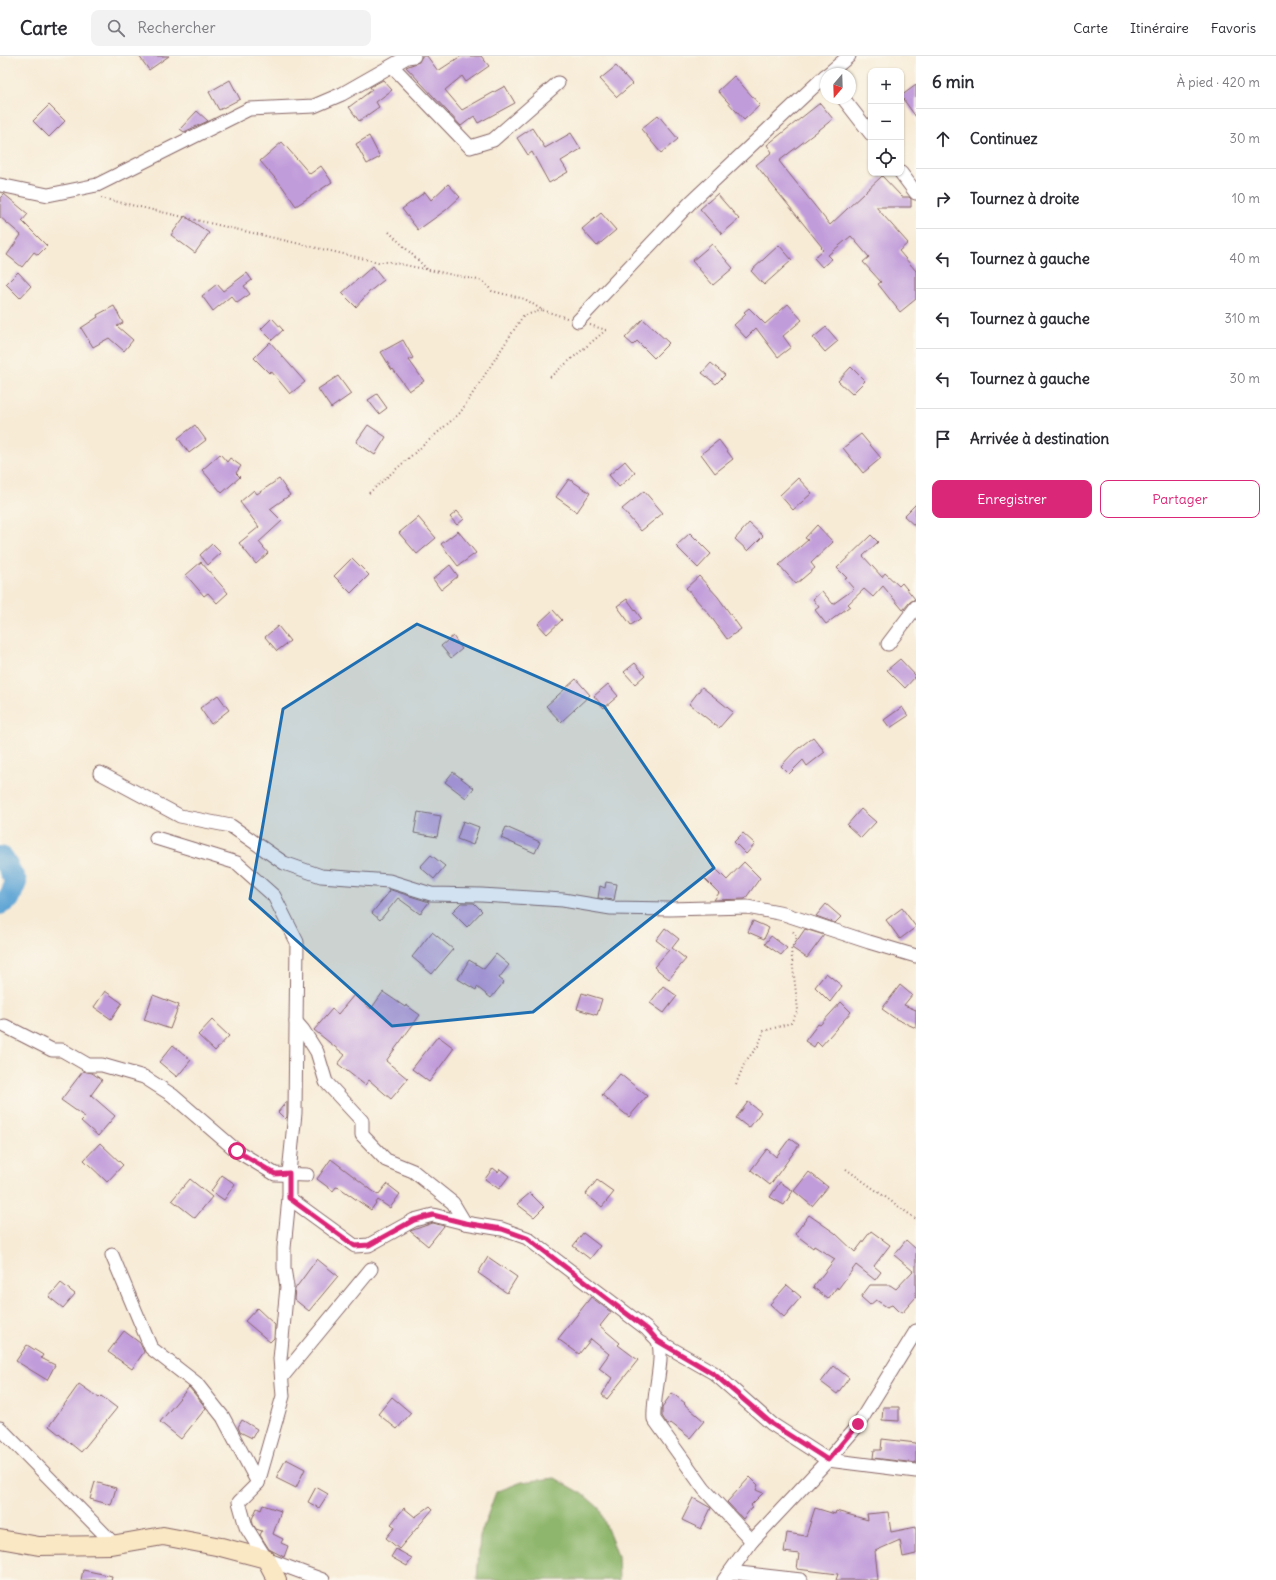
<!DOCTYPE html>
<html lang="fr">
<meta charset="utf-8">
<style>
:root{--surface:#fff;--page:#f2f2f3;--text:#2b2b33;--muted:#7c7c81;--line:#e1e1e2;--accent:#db2777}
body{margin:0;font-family:Delius,sans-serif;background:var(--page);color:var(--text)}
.controls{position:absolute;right:12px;top:12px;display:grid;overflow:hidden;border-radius:8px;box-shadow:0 1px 3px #0004}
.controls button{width:36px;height:36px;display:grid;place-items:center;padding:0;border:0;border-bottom:1px solid var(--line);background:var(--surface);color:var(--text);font:20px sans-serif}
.compass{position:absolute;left:820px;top:12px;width:36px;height:36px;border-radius:50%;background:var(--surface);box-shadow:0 1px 3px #0004;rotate:199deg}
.stop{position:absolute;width:12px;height:12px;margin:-9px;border:3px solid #db2777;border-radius:50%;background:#fff}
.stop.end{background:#db2777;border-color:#fff;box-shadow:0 1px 4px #0008}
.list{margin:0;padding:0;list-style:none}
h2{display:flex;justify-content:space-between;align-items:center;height:52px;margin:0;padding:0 16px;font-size:17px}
h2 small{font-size:13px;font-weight:400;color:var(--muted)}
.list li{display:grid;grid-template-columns:26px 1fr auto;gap:12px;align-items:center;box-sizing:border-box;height:60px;padding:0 16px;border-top:1px solid var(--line)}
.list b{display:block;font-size:15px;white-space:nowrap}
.list em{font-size:13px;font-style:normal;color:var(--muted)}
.actions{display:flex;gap:8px;padding:12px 16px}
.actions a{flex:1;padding:9px 0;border:1px solid var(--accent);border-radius:8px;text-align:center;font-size:14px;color:var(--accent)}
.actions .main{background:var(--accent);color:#fff}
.icon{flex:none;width:22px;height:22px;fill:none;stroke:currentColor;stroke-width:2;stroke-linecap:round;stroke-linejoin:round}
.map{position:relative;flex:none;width:916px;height:1524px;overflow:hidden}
header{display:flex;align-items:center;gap:24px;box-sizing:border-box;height:56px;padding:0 20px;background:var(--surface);border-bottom:1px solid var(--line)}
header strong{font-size:19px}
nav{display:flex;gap:22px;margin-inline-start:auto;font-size:14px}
.search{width:280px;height:36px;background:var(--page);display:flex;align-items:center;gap:10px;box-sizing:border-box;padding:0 14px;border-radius:8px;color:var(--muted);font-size:15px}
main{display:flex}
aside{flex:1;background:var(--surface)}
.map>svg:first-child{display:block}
.forest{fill:#8eb66c;stroke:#6c6a4c}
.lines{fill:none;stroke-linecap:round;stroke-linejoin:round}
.river{stroke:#5fa5d5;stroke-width:22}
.building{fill:#c19cda}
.street-casing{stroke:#876667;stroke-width:15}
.secondary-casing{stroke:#876667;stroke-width:20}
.path{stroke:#876667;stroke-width:2;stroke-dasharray:1 3;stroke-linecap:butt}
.street{stroke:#fff;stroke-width:13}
.secondary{stroke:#fae7c3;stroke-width:18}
.route{stroke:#db2777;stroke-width:5}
.marked{fill:#1f6fb2;fill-opacity:0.2;stroke:#1f6fb2;stroke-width:3;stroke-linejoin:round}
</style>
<header>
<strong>Carte</strong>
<div class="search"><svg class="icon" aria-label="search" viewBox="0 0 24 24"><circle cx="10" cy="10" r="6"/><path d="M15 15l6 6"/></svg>Rechercher</div>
<nav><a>Carte</a><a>Itinéraire</a><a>Favoris</a></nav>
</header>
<main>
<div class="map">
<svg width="916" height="1524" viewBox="0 0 916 1524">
<rect width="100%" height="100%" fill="#fbf7ec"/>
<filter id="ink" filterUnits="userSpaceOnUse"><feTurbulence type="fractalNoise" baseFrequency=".025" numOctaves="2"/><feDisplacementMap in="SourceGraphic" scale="8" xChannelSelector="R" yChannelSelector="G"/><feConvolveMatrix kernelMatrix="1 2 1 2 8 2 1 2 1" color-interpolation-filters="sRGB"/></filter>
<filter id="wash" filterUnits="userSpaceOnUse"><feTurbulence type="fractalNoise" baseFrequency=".012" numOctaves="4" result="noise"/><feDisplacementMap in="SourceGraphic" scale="16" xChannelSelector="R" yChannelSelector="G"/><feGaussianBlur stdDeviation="0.9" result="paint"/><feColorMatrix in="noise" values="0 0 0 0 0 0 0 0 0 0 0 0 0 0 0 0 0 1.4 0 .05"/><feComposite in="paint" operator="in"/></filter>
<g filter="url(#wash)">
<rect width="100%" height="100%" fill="#f7ebd6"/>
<!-- forest -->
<polygon class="forest" points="555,1422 583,1438 599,1452 618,1500 619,1524 477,1524 480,1480 496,1436 522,1426"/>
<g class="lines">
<!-- river -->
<polyline class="river" points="0,801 3,802 16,826 9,843 0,848"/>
</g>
<g id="blocks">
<!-- building -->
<g class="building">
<polygon points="139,0 169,0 149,14"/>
<polygon points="422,0 427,0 438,15 461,0 481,0 489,10 466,26 462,20 445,34 462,54 505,30 515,47 478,67 474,60 461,70 406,11 419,6"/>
<polygon points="616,10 632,28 617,41 600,23"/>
<polygon points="734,20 760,49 744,64 718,35"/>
<polygon points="230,24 240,43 219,54 209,36"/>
<polygon points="383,24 392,34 376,46 379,51 359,65 349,51 372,34 370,31"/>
<polygon points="916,29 916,61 901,40"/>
<polygon points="820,47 833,63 779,105 830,169 882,120 902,141 909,141 911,143 911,151 876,151 908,187 899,195 916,215 916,243 900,256 878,228 881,226 863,206 869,201 851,180 828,199 832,203 822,211 814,202 823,194 821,192 822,191 756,109 772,96 767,89"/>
<polygon points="49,49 65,65 49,81 33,65"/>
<polygon points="197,55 208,65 184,76 180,73"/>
<polygon points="658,59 678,83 661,97 641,73"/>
<polygon points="532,72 545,92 571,77 581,93 561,105 568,116 549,127 532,96 528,99 517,82"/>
<polygon points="369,80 380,101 367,108 356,88"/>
<polygon points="282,86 310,118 321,110 332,126 296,150 282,130 260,105"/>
<polygon points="448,128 460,141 446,154 418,174 402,153 425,136 431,144"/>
<polygon points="4,138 28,158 22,165 47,190 38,199 34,196 22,211 7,199 21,179 0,161 0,142"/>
<polygon points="717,138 739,163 722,178 700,153"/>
<polygon points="601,157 616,174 597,190 582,173"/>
<polygon points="185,160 209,177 195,197 171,179"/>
<polygon points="712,188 733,212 713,229 692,205"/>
<polygon points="779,189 792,204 764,229 751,215"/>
<polygon points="373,210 384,224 369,236 356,251 342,237"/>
<polygon points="18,216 31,230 20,242 6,228"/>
<polygon points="247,217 252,224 244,230 250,238 237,247 231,240 213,255 202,240 217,228 223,235"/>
<polygon points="788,248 802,264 783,280 791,291 778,301 756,272 746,282 734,269 746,258 744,256 749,252 765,268"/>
<polygon points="114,250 123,267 117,270 133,284 124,295 109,282 93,291 81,272 98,261 97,259"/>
<polygon points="272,262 283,274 272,284 261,273"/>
<polygon points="643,263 669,287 654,302 637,285 633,289 625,282"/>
<polygon points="826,271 838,285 825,296 813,282"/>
<polygon points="403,284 413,302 409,304 424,325 409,335 393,313 392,314 381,296"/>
<polygon points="270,286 305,326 290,338 271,315 269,317 254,302"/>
<polygon points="711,307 725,319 716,328 702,317"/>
<polygon points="851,311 865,325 852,338 838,325"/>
<polygon points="338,320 351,338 331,352 318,333"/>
<polygon points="377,338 387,352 379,358 368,344"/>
<polygon points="195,369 206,384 189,397 178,382"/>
<polygon points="368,369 386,381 375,399 356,386"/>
<polygon points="861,378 881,402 863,417 843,392"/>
<polygon points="719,384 733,403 715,417 701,398"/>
<polygon points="220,398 227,406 230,402 241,410 236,417 240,421 222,437 202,414"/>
<polygon points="625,405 635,417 619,431 609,419"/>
<polygon points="798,422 812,437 793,454 780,439"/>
<polygon points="279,423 290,439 270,453 282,465 259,486 268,497 256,508 239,487 259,471 240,446 254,434 257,438"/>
<polygon points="569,423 590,437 577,456 556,441"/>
<polygon points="644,435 663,457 641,475 622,453"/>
<polygon points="916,448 916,471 904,460"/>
<polygon points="457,455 464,463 457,469 450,461"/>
<polygon points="418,461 436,482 417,498 399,477"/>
<polygon points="749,467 763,480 748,495 735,483"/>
<polygon points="817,469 833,486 811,507 815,512 796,528 779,509 808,484 805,482"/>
<polygon points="458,475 476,497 458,510 441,488"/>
<polygon points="690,477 711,498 698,512 676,490"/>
<polygon points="871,479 878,486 863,500 882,521 885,517 899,530 902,527 915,543 910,546 903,554 883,530 873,541 864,533 848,548 850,550 826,568 815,554 819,551 813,543 822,535 833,548 854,533 845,523 847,522 837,512"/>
<polygon points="212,488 221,497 208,509 200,499"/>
<polygon points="352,502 369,519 351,537 334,520"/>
<polygon points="201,506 228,537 217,547 208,537 204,540 186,519"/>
<polygon points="450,509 458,520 441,534 433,523"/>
<polygon points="699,520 718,541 741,573 727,583 709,558 686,532"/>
<polygon points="627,543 641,562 631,569 617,550"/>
<polygon points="553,554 562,564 547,578 538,568"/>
<polygon points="278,570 290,585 277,595 265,581"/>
<polygon points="453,580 462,593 451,602 441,590"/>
<polygon points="900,603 916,620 905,632 887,614"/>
<polygon points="635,607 645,619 635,628 624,616"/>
<polygon points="576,623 590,639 561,666 546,650"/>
<polygon points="608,628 618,640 604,652 594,640"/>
<polygon points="702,631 733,656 719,672 689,648"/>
<polygon points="218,639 229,654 211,668 200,652"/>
<polygon points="902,651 908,660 890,672 884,664"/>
<polygon points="813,681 825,696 807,710 803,704 789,718 781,710 795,695"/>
<polygon points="453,716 474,732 466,742 445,726"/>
<polygon points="861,753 876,766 861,782 847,769"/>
<polygon points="418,756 441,760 437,781 414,777"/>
<polygon points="463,765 479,771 473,789 457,783"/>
<polygon points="506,771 540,786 535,797 501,782"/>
<polygon points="743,777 755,788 746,798 734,786"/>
<polygon points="431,799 445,810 434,823 420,811"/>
<polygon points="744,806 760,822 745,843 714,844 719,837 704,822 715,812 727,824"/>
<polygon points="606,826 617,828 614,844 598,842 600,830 605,832"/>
<polygon points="387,833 388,833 429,846 420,858 398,842 380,864 372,857 390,835"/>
<polygon points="461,847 474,847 482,855 467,871 452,856"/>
<polygon points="826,848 841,861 835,867 816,860"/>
<polygon points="902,852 916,871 900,883 886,864"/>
<polygon points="753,865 769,872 764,883 748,876"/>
<polygon points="665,872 679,883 672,892 686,903 669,923 654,911 669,894 656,884"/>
<polygon points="805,873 824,879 807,902 792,892"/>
<polygon points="432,876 453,893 432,918 412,901"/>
<polygon points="771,880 787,892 781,899 765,888"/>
<polygon points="496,898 509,909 499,922 504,926 491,942 477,931 476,934 458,923 469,904 484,913"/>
<polygon points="826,917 842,930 830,946 815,931"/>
<polygon points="900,929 912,939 904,949 916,954 916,972 896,963 882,953"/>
<polygon points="663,930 677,940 664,957 650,947"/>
<polygon points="105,935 122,947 111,963 94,951"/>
<polygon points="383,936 405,951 406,949 420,959 386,1005 408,1023 391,1043 369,1024 365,1029 338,1008 345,999 314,974 332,953 338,958 354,939 371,953"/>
<polygon points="582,937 602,943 597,959 577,953"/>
<polygon points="153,939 179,949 170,973 144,964"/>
<polygon points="841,946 851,956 821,990 817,986 814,991 805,985 818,968 820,969"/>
<polygon points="212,964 229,980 215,995 198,979"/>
<polygon points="438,980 454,992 429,1026 412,1013"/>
<polygon points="173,989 191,1004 177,1021 159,1006"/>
<polygon points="83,1015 92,1017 102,1024 91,1039 115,1060 98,1080 81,1065 85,1061 61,1044"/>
<polygon points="620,1018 647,1040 629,1061 602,1039"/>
<polygon points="287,1045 287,1061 285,1063 278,1056"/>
<polygon points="748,1046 761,1056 749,1072 736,1062"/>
<polygon points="790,1082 799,1089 770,1129 751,1114 767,1093 776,1101"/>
<polygon points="100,1087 123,1109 107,1126 84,1104"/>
<polygon points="331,1103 378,1139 387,1128 400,1138 390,1152 378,1144 371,1154 340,1132 336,1131 333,1135 317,1123"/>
<polygon points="493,1112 498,1116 500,1113 509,1120 499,1133 485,1123"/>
<polygon points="809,1116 828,1131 812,1150 794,1135"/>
<polygon points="222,1119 235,1128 224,1144 211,1135"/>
<polygon points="190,1123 212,1141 195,1162 172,1144"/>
<polygon points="597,1124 614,1136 602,1151 586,1138"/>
<polygon points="780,1126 793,1135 784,1149 770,1141"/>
<polygon points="530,1137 544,1151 534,1161 517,1148"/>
<polygon points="809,1159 835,1177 855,1196 871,1175 890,1189 874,1210 881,1216 875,1224 856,1209 838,1233 837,1231 828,1243 813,1231 835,1203 814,1190 813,1192 795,1178"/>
<polygon points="433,1167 444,1170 428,1190 410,1175"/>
<polygon points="583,1177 600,1190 590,1203 573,1190"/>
<polygon points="906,1184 916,1193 916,1241 902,1257 898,1255 892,1249 887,1251 876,1244 870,1249 861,1241 870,1229 890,1229 896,1233 913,1215 894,1199"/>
<polygon points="488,1201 517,1221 507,1237 478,1217"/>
<polygon points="317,1203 338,1220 309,1255 294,1243 295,1233"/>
<polygon points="61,1227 75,1238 63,1252 49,1241"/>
<polygon points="787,1229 801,1241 784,1261 770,1248"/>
<polygon points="591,1241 611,1256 600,1270 620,1287 618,1289 638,1304 607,1343 602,1339 612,1322 599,1312 609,1298 591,1283 579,1298 558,1283"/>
<polygon points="257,1252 275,1269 274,1282 270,1286 245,1265"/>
<polygon points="124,1275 140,1287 144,1296 132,1313 108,1296"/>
<polygon points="27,1289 43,1299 41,1302 55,1309 47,1324 16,1305"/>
<polygon points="834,1310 849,1322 837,1338 821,1326"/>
<polygon points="79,1328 99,1342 101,1340 117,1352 81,1396 49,1370"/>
<polygon points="189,1331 206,1352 181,1383 160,1366"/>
<polygon points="672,1337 685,1347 684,1348 704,1365 690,1382 671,1367 669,1369 667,1368 662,1360 662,1351"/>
<polygon points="392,1341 411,1357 397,1373 378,1358"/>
<polygon points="883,1351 899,1351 899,1365 882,1364"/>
<polygon points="242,1364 257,1373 252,1382 240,1376 238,1371"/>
<polygon points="882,1383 916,1387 916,1407 873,1402 874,1394 881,1394"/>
<polygon points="286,1403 305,1413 296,1432 276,1422"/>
<polygon points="750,1421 758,1429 756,1434 763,1437 750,1450 752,1451 743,1463 727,1446"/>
<polygon points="95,1426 116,1432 111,1449 90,1443"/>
<polygon points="316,1431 328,1438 319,1452 308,1446"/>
<polygon points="693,1442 711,1452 701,1473 682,1464"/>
<polygon points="263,1449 281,1455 273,1478 283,1483 281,1487 288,1490 284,1501 269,1493 260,1479 262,1475 256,1473 253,1468 252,1463 257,1452 261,1454"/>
<polygon points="430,1450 433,1453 399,1493 386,1482 395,1471 391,1468 404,1452 415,1461"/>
<polygon points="815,1452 835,1458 836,1455 868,1464 867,1458 888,1456 891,1476 916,1471 916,1498 903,1501 900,1484 875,1495 878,1524 836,1524 838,1518 797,1513 799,1498 784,1496 787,1477 806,1480"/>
<polygon points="396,1493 412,1502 407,1510 391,1501"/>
<polygon points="83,1514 112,1520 111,1524 81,1524"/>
</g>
</g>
</g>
<g filter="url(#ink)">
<use href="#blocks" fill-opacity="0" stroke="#876667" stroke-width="1"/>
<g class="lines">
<!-- street casing -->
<g class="street-casing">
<g id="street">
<polyline points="392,10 470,91 493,84 558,27"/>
<polyline points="828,18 849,0"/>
<polyline points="843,42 871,78"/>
<polyline points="901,117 916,137"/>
<polyline points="0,129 48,139 97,129 249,53 314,50 342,38 407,1 414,0"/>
<polyline points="578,265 691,146 826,19"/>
<polyline points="888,588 916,551"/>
<polyline points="100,717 180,760 231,770 284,807 321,820 389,825 431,838 481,839 563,844 611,852 670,853 747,851 784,858 869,886 916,900"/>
<polyline points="156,782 237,807 274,840 297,886 295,1057 289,1117 289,1142 284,1192 284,1212 287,1231 280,1303 283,1340 258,1427 239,1446 246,1471 266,1503 323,1524"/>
<polyline points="296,966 303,974 317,996 326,1026 362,1065 362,1079 386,1104 413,1115 453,1147 465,1167"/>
<polyline points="5,970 52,994 62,994 88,1009 102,1009 144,1021 172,1039 237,1095 275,1118 307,1119"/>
<path d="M289,1142L355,1190L369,1189L414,1164L433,1159L465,1167L502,1173L527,1182L647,1273C650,1277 656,1281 658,1285C665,1302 652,1342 654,1363L704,1433L752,1485"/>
<polyline points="112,1199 151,1292 196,1327 223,1361 258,1427"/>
<polyline points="658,1285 714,1317 772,1368 828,1404 916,1415"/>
<polyline points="282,1321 371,1213"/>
<polyline points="0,1372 114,1488"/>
<polyline points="730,1516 801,1524"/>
<polyline points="724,1524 752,1485 828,1404 858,1369 916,1275"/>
</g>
</g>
<!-- secondary casing -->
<g class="secondary-casing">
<polyline id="secondary" points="0,1483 39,1490 111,1489 163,1480 221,1491 266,1503 277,1524"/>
</g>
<!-- path -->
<g class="path">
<polyline points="101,142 378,206 390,206 483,225 492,235 525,243 542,254 567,262"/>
<polyline points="389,176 427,213"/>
<polyline points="590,269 606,274"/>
<polyline points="550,321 606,274"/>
<polyline points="369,437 460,357 523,260 542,254"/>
<polyline points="736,1028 745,1006 758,990 764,975 791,967 798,954 791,894 797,881 792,874"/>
<polyline points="846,1113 916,1163"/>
</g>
<!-- street -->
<use href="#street" class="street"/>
<!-- secondary -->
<use href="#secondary" class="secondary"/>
</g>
</g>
<g class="lines" filter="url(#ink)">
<!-- route -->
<polyline class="route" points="237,1095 275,1118 289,1117 289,1142 355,1190 369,1189 414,1164 433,1159 465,1167 502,1173 527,1182 647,1273 658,1285 714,1318 772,1368 828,1404 858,1368"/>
</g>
<!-- marked area -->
<path class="marked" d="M417,568L604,650L714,812L533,956L392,970L250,843L283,653Z"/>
</svg>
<div class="controls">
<button>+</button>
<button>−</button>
<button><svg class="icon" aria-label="locate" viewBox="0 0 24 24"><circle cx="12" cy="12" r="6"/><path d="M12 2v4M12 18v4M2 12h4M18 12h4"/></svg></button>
</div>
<svg class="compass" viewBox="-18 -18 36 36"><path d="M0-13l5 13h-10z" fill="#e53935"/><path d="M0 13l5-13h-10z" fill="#7c7c81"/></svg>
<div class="stop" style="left:237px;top:1095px"></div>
<div class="stop end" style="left:858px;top:1368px"></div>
</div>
<aside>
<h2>6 min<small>À pied · 420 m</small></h2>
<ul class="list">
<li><svg class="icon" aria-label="ahead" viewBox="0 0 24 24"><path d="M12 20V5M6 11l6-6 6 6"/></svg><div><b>Continuez</b></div><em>30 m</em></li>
<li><svg class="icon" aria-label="right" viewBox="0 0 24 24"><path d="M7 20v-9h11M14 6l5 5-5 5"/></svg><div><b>Tournez à droite</b></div><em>10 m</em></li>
<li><svg class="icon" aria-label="left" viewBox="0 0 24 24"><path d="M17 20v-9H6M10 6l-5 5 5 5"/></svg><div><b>Tournez à gauche</b></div><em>40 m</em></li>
<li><svg class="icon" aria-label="left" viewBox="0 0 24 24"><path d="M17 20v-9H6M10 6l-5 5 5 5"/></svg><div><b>Tournez à gauche</b></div><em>310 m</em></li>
<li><svg class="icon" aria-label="left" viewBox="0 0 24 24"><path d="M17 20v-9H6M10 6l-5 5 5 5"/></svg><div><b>Tournez à gauche</b></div><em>30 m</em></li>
<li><svg class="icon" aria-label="arrive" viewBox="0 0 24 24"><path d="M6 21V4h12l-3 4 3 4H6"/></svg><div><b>Arrivée à destination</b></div></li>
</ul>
<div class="actions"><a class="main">Enregistrer</a><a>Partager</a></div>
</aside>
</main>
